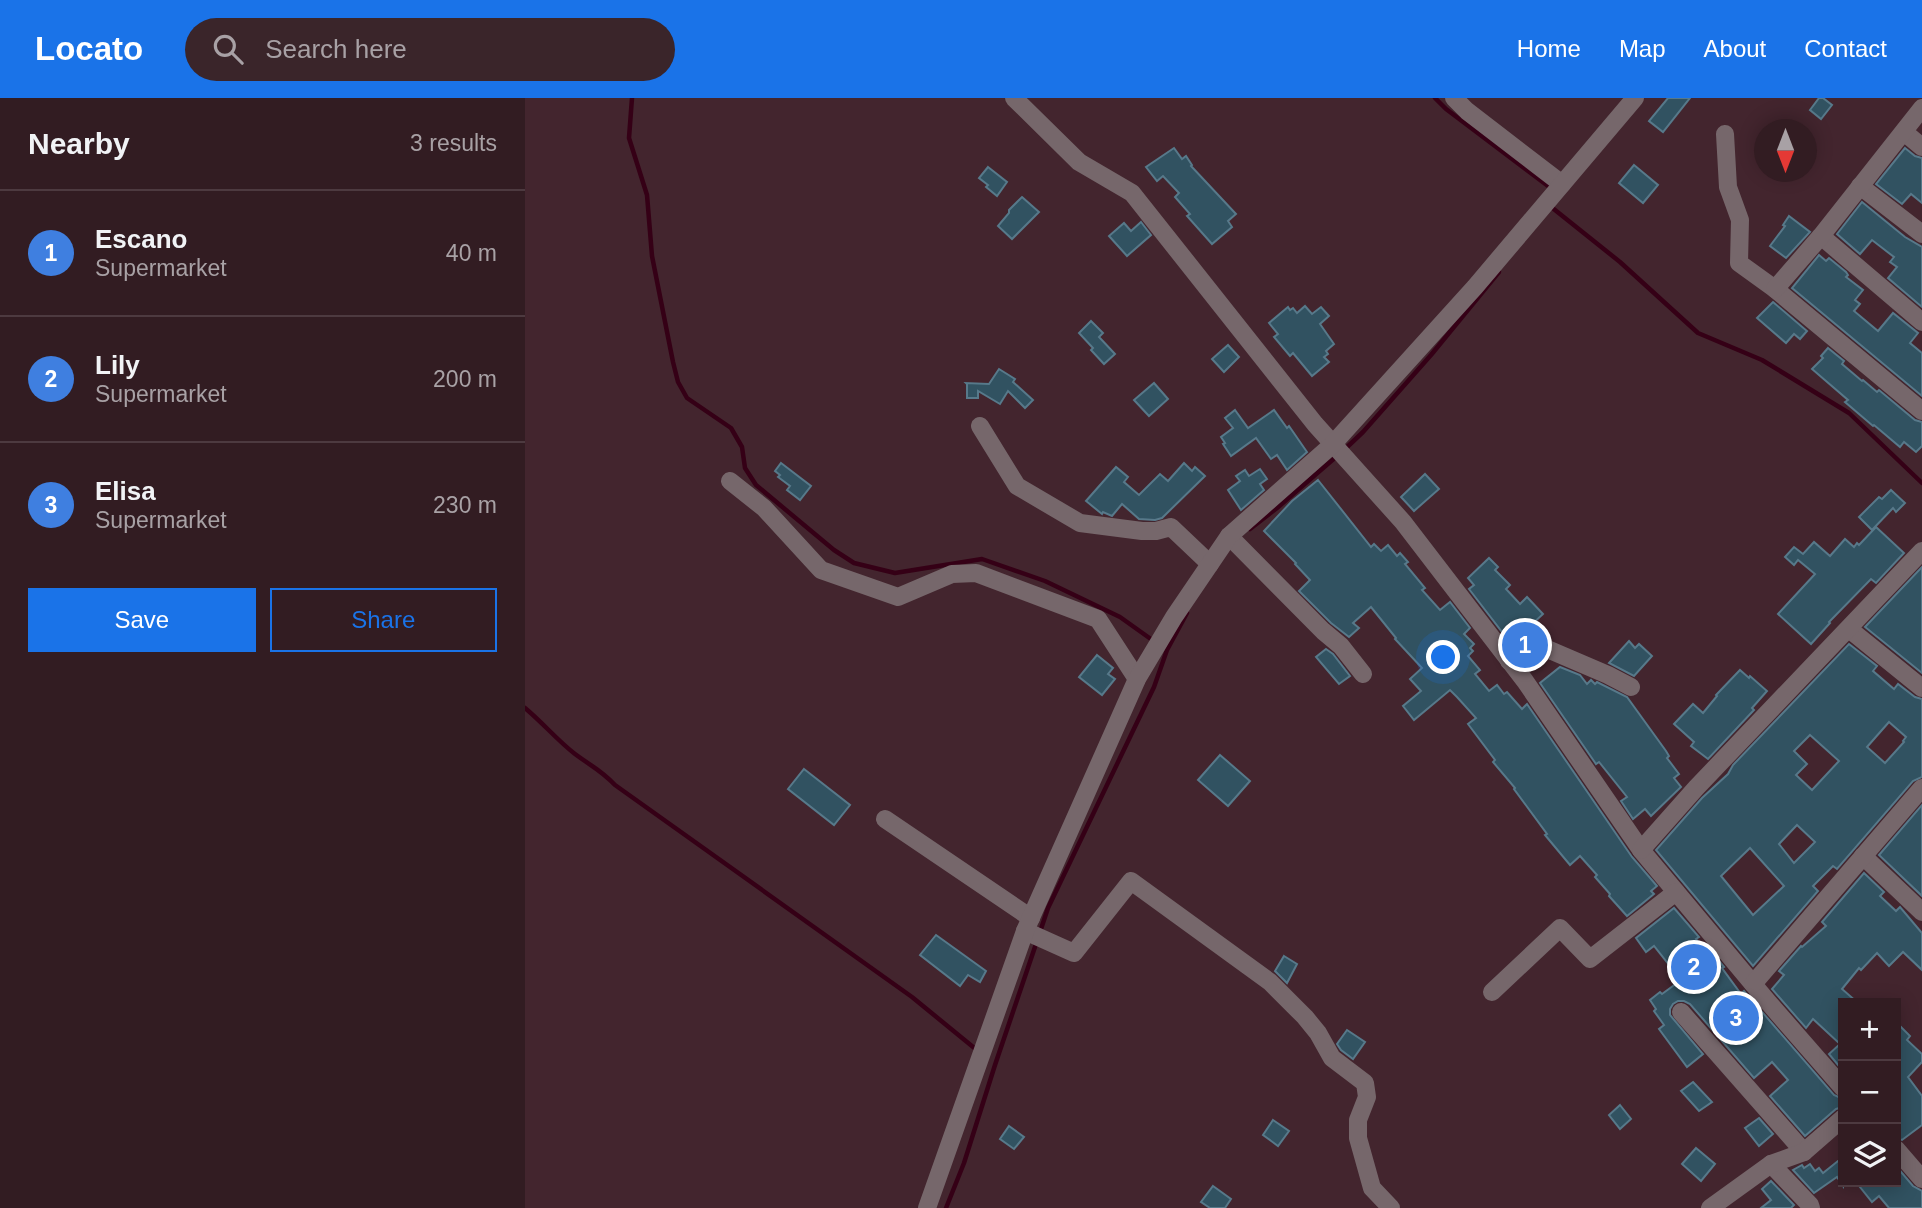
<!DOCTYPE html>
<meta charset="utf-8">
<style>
:root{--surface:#321c22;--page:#3a252a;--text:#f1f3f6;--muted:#a8a1a5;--line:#4d3a40;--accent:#1a73e8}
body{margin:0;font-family:Arial,sans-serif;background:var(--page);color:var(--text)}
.controls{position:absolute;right:21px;bottom:21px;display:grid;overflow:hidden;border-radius:0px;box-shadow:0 4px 18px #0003}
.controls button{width:63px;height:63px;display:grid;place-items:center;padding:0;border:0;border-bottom:2px solid var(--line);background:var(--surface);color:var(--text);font:35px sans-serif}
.compass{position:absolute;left:1229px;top:21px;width:63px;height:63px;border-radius:50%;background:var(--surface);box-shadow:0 4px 18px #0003;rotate:180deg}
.you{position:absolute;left:919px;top:560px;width:24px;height:24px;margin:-18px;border:5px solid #fff;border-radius:50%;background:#1a73e8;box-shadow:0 0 0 10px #1a73e833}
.badge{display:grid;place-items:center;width:46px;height:46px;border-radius:50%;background:var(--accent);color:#fff;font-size:23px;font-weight:700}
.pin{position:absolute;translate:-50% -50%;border:4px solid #fff;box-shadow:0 2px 7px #0006}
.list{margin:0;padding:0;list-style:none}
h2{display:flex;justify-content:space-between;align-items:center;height:91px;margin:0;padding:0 28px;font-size:30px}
h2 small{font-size:23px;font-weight:400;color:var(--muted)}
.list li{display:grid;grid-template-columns:46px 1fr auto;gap:21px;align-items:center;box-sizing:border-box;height:126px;padding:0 28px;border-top:2px solid var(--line)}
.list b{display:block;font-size:26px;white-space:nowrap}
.list p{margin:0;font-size:23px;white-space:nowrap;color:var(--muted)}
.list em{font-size:23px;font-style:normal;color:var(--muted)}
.actions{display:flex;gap:14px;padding:21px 28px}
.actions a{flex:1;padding:16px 0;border:2px solid var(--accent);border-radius:0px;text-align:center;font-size:24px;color:var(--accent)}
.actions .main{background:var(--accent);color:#fff}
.icon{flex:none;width:38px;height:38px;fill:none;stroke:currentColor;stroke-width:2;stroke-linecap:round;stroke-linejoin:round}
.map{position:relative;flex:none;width:1397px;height:1110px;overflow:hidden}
header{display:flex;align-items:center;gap:42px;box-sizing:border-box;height:98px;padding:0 35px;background:var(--accent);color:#fff}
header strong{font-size:33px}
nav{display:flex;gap:38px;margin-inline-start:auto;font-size:24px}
.search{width:490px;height:63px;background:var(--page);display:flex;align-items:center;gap:18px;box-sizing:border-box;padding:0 24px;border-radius:38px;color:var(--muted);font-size:26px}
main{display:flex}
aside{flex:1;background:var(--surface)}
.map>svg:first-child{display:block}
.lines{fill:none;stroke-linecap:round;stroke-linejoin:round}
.stream{stroke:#350016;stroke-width:4.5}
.building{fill:#315261;stroke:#57798a;stroke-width:2;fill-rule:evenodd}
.minor{stroke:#76676b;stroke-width:18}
</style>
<header>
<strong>Locato</strong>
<div class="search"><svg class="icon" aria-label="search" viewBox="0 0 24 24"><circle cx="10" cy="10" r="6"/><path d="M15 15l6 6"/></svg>Search here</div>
<nav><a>Home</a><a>Map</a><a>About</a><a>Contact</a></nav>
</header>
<main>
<aside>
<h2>Nearby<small>3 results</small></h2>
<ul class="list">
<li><span class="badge" style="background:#3f7fe0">1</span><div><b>Escano</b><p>Supermarket</p></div><em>40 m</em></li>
<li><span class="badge" style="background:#3f7fe0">2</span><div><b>Lily</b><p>Supermarket</p></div><em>200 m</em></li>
<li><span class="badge" style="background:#3f7fe0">3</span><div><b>Elisa</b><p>Supermarket</p></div><em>230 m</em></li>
</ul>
<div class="actions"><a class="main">Save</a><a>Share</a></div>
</aside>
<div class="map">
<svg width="1397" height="1110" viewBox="0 0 1397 1110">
<rect width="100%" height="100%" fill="#43252e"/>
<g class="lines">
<!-- stream -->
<g class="stream">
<polyline points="107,0 104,40 122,97 127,158 148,264 153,284 162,300 206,330 217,349 220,370 231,387 309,452 329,465 370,475 457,461 520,483 595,519 630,544"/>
<polyline points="910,0 921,11 1027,91"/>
<polyline points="1025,108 1095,164 1173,235 1237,262 1324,315 1397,385"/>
<polyline points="819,352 838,334 906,257 974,174"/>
<polyline points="725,431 752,410 812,358"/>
<path d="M0,610C17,624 33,643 50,656C66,668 76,672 90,687L387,899L453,953"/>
<polyline points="515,834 523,810 629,589 642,552 662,515"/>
<polyline points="421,1110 439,1065 470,967 512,843"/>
</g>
</g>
<!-- building -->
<g class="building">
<polygon points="1143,0 1165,0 1138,34 1124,23"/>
<polygon points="1294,0 1298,0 1307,7 1296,21 1285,12"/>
<polygon points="649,50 657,61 661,58 667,67 666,68 711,116 703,123 707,129 687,146 662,118 665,116 650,99 654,95 638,78 632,83 621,69"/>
<polygon points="1380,50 1390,58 1397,60 1397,105 1386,96 1377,106 1351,86"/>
<polygon points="1109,67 1133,87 1118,105 1094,85"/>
<polygon points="463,69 482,84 472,98 461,89 463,87 454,80"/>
<polygon points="497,99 514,114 487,141 473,128 484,115 484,112"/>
<polygon points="1337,104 1380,139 1397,149 1397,209 1363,180 1372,169 1365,164 1369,159 1347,142 1335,156 1312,136"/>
<polygon points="1264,118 1285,134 1261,160 1245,148 1260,128 1258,127"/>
<polygon points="616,124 626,137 602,158 584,138 599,125 606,133"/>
<polygon points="1294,157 1301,163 1304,160 1321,174 1323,177 1321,179 1338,192 1330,202 1335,206 1329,213 1353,233 1368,215 1393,235 1385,245 1397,255 1397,298 1267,190"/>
<polygon points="1248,204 1282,233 1275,241 1269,236 1261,245 1232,220"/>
<polygon points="780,208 787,216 796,209 804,218 795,226 809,246 801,253 803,256 799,259 804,264 787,278 768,255 765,258 749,239 753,236 744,225 763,209 765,212 768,210 772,215"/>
<polygon points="566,223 578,235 574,239 590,256 579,266 566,252 568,250 554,235"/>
<polygon points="703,247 714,259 699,274 687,261"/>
<polygon points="1303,250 1319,263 1317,266 1337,283 1338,282 1352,294 1354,292 1390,322 1397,324 1397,348 1391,354 1379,344 1375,349 1349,327 1348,328 1320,304 1323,302 1287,271 1298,260 1296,258"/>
<polygon points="474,271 490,281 488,284 508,302 500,310 483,293 475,306 453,293 453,300 442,300 442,286 441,285 464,286"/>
<polygon points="629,285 643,301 624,318 609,302"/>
<polygon points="710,312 723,330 749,312 762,330 764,328 782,354 762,372 752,357 746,361 731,340 706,358 698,346 700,345 696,339 708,330 700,320"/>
<polygon points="256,365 286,388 275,402 262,392 265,388 253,379 255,377 250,373"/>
<polygon points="659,365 667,373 670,369 680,378 637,420 630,422 614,421 597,406 587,418 578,414 577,416 561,403 591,369 603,379 599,384 614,397 635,376 643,383"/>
<polygon points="735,371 742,381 735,386 739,392 716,412 703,392 715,383 711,378 720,372 724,378"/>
<polygon points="900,376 914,391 889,413 876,399"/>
<polygon points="793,382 846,449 849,446 856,453 863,447 872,458 875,455 883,464 880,466 900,490 897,492 915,512 925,504 945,530 939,536 949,546 945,550 948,553 943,558 955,572 950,576 964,593 972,587 979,596 982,594 997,611 1002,606 1107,759 1132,788 1126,793 1129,796 1102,818 1084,798 1085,796 1070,779 1072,777 1055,758 1045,767 1020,737 1022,736 989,691 990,690 968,664 970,662 943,626 951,620 932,599 925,592 889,622 878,608 896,593 885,581 897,570 870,541 871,540 846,509 828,525 834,530 824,539 806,525 774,493 785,482 770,466 771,465 739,433 767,403"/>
<polygon points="1366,392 1380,405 1371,414 1368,410 1347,432 1334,419 1354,399 1357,401"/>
<polygon points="1351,429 1379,455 1351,485 1346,481 1304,524 1305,525 1286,546 1253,516 1290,476 1273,462 1269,467 1260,459 1269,449 1278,456 1289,444 1305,458 1320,441 1329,449 1332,445 1334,447"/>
<polygon points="964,460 973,469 970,472 985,487 981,491 995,506 1002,499 1018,516 1003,530 993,531 984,543 944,491 949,487 943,480"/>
<polygon points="1397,469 1397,575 1340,529"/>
<polygon points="1104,543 1110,550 1114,546 1127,558 1109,578 1084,565"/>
<path d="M1324,546L1352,568L1348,573L1369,591L1373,586L1390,599L1397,601V679L1388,683L1312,771L1308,768L1288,788L1293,793L1228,868L1131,752L1177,700L1203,676L1208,667ZM1364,624L1381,639L1378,643L1379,644L1360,665L1342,649ZM1285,637L1314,663L1287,692L1271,677L1282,666L1269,653ZM1272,727L1290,744L1269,765L1254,746ZM1225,750L1259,788L1228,817L1196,778Z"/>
<polygon points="801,551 808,556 825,578 814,586 791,559"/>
<polygon points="572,557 588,570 583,576 590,581 577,597 554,579"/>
<polygon points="1035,569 1055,577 1062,586 1066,582 1070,586 1072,584 1102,599 1141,653 1144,658 1142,660 1154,676 1149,680 1156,689 1126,718 1120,711 1108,721 1096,703 1102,699 1074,664 1071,666 1015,585"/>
<polygon points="1215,572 1224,580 1225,578 1242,593 1227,610 1229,612 1183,661 1166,648 1169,644 1149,626 1168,606 1178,615 1192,598 1191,597"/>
<polygon points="695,657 725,683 703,708 673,682"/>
<polygon points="279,671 325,707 309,727 263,691"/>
<polygon points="1397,707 1397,798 1354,757"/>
<polygon points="1339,775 1359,794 1355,798 1371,813 1375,809 1397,835 1397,872 1378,854 1364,868 1352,855 1336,872 1334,870 1317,891 1333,905 1318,905 1318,973 1304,956 1315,946 1288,921 1281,930 1247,891 1259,877 1254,873 1276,848 1277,849 1301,828 1297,824"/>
<polygon points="1149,810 1174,839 1171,841 1186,861 1190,858 1199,869 1197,870 1216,896 1219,893 1309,997 1318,1001 1318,1009 1311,1011 1280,1038 1245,998 1263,982 1247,964 1229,980 1165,906 1159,903 1153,903 1148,906 1145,911 1145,917 1178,956 1162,969 1134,931 1139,927 1129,913 1131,911 1125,902 1135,894 1137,896 1156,882 1129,848 1121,854 1111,840"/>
<polygon points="411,837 461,873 455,884 443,877 435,888 395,857"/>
<polygon points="759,858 772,866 762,885 750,873"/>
<polygon points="1371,924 1385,938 1382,942 1397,956 1397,964 1383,979 1397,998 1397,1027 1377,1042 1371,1040"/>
<polygon points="822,932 840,944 828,961 816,952 812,946"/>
<polygon points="1168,984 1187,1004 1174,1013 1156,993"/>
<polygon points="1095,1007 1106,1021 1095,1031 1084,1017"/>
<polygon points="1234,1020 1248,1036 1234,1048 1220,1030"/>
<polygon points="748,1022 764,1033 753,1048 738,1037"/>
<polygon points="484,1028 499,1039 489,1051 475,1041"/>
<polygon points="1171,1050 1190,1066 1176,1083 1157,1066"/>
<polygon points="1318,1059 1318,1088 1312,1079 1289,1095 1268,1072 1277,1067 1279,1070 1285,1066 1290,1073 1294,1070 1298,1075"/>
<polygon points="1371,1068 1388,1088 1397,1093 1397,1110 1364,1110 1354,1098 1347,1104 1331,1084 1371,1084"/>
<polygon points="1246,1083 1269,1107 1266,1110 1236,1110 1246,1102 1237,1091"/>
<polygon points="688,1088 706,1101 700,1110 685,1110 676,1104"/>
</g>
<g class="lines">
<!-- minor -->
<g class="minor">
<polyline points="489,0 554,64 607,95 790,326 878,424 1000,583 1116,752 1243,904 1318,990"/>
<polyline points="929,0 942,13 1037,86"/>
<polyline points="1379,34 1397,49"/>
<polyline points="1200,36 1203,89 1215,122 1214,165 1250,191 1397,313"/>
<polyline points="1335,88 1397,136"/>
<polyline points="1296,138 1397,224"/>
<polyline points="1250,191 1296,138 1397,10"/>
<polyline points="455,328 492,388 555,425 617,433 631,433 646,429 685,466"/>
<polyline points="205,383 239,410 296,472 373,499 427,476 451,475 573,521 612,581"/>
<polyline points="704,438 798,533 816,548 838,576"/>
<polyline points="1324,531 1397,590"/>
<polyline points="984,563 999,541 1083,577 1106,589"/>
<polyline points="360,721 506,820"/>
<polyline points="1116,752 1171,690 1397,453"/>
<polyline points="1338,758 1397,814"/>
<polyline points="500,833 549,855 606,783 745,884 780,919 793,935 807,960 840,985 842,999 833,1022 833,1040 847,1090 866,1110"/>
<polyline points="1228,886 1397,690"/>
<polyline points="967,894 1035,830 1065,861 1151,794"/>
<polyline points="1156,914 1279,1054"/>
<polyline points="1371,1051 1397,1081"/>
<polyline points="1246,1066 1285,1107 1286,1110"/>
<polyline points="402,1110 500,833 612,581 649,519 704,438 807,347 950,189 1110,0"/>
<polyline points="1185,1110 1246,1066 1279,1054 1318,1020"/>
</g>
</g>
</svg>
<div class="controls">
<button>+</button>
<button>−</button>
<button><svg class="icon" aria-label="layers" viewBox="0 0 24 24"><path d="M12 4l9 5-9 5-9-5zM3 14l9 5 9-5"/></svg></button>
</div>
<svg class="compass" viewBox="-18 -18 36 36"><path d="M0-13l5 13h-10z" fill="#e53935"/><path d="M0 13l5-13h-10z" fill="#a8a1a5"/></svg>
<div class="you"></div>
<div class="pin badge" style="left:1000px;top:547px;background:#3f7fe0">1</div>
<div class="pin badge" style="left:1169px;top:869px;background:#3f7fe0">2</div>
<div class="pin badge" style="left:1211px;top:920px;background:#3f7fe0">3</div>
</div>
</main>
